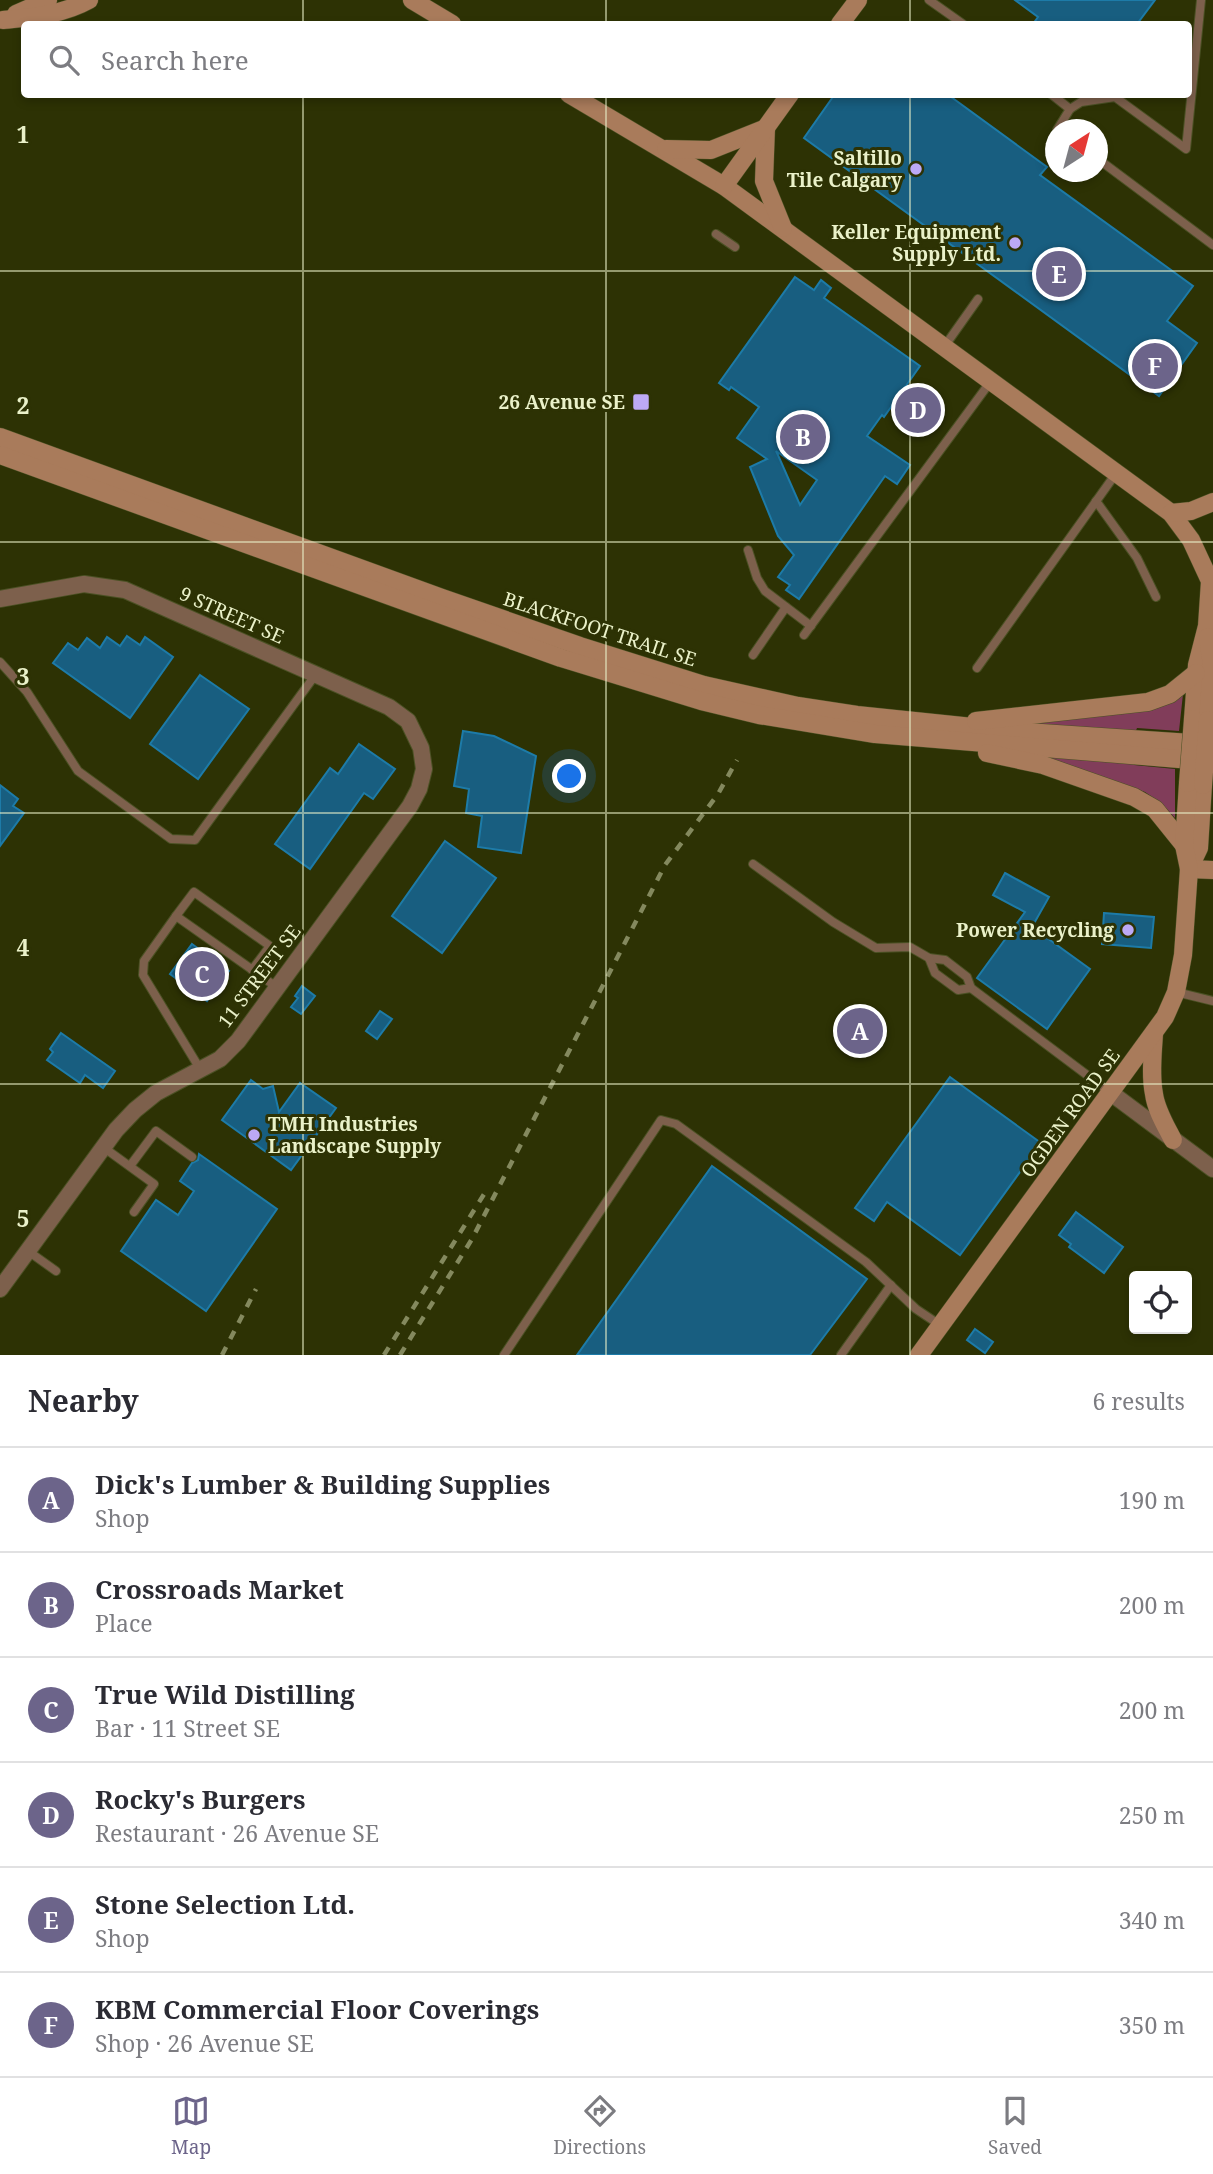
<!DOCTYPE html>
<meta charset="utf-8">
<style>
:root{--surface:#fff;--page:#f2f2f3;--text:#2b2b33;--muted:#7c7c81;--line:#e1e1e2;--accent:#6c648a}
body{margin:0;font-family:"Noto Serif",serif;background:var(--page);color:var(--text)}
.controls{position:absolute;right:21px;bottom:21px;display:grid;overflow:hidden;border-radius:7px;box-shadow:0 4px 10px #0003}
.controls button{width:63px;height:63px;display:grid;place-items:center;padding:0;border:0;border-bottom:2px solid var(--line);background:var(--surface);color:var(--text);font:35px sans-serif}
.compass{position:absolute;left:1045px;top:119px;width:63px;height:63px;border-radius:50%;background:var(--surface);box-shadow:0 4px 10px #0003;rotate:36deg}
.you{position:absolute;left:570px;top:777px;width:24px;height:24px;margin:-18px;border:5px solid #fff;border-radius:50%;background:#1a73e8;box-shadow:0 0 0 10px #1a73e833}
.badge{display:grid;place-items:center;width:46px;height:46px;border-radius:50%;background:var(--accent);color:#fff;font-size:23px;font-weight:700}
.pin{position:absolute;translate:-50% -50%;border:4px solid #fff;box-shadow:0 2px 7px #0006}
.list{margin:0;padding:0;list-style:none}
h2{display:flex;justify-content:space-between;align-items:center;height:91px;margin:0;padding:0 28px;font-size:30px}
h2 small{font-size:23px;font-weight:400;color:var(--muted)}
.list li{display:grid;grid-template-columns:46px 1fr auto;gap:21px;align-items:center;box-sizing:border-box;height:105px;padding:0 28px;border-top:2px solid var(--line)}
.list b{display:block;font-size:26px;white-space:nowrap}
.list p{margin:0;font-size:23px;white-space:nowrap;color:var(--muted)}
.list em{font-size:23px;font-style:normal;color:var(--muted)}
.icon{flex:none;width:38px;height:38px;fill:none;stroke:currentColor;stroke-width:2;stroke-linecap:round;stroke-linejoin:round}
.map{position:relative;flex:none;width:1213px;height:1355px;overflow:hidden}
.search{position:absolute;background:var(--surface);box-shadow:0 4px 10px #0003;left:21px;right:21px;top:21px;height:77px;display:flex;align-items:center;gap:18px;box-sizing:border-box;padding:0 24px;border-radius:7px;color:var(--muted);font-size:26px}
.sheet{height:721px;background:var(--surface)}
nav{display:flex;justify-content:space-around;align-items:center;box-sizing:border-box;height:98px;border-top:2px solid var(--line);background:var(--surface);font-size:19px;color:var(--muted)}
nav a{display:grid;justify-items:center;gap:4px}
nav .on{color:var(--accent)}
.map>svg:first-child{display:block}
.green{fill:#813d5a}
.building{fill:#185e80;stroke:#1d7ba8;stroke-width:2;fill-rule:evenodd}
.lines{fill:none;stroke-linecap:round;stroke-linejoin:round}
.lane-casing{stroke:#4b5124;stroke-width:10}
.street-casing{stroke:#4b5124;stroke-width:18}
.secondary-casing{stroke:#4b5124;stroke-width:19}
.lane{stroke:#7d604c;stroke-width:8}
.street{stroke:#7d604c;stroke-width:16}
.secondary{stroke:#a97b5b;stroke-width:18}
.rail{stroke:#84895e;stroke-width:4.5;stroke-dasharray:9 9;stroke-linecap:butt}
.secondary-bridge-casing{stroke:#4b5124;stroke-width:19;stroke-linecap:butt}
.secondary-bridge{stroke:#a97b5b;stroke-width:18}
.grid{fill:none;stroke:#eaf1c9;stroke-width:2;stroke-opacity:0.55}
.poi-dot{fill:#bca9f5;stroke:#2d3204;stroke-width:2.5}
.labels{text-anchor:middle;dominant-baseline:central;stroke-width:6;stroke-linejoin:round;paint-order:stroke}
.poi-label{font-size:19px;font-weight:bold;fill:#eaf1c9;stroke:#2d3204;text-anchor:end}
.street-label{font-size:19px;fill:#eaf1c9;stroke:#2d3204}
.grid-label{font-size:23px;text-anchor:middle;font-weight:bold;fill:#eaf1c9;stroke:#2d3204;stroke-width:6;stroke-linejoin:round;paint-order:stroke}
</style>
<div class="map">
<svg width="1213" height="1355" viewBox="0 0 1213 1355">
<rect width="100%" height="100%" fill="#2d3204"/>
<!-- green -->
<g class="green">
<polygon points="1183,694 1179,731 1137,728 1135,733 1035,725 1035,722"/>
<polygon points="1032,754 1133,762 1134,765 1175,769 1175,818 1162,804 1145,792"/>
</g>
<!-- building -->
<g class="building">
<polygon points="1015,0 1155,0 1137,24 1033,24 1038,17"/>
<polygon points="835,94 947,94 1047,167 1040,175 1193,286 1167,321 1197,343 1159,396 804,138"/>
<path d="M795,277L814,290L821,280L831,288L824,298L920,366L884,417L882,415L867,436L910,465L897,484L885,476L799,599L786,590L790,585L778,577L794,555L778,536L750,467L767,459L737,438L759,407L731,387L729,390L719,383ZM776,451L817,480L800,505L778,455Z"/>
<polygon points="127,636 140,645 145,637 173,657 130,718 53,663 68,643 78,650 87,638 100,648 107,637 120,646"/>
<polygon points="200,675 249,709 198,779 150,744"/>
<polygon points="463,731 494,736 536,756 521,853 478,847 482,816 466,813 469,789 454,786"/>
<polygon points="359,744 395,769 373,799 364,793 310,869 275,844 330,768 338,774"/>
<polygon points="0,785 18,799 13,806 24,813 0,846"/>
<polygon points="445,841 496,878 442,953 392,916"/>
<polygon points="1005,873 1049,897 1032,927 1090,969 1047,1029 977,978 1025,912 993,895"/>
<polygon points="1104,913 1154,917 1151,948 1102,944"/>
<polygon points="192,944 229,971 207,1001 170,974"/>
<polygon points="302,986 315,996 301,1014 291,1007 298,998 295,996"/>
<polygon points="380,1011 392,1019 377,1039 366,1031"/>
<polygon points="61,1033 115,1071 103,1088 85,1075 80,1083 47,1060 53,1052 50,1049"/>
<polygon points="950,1077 1041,1143 960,1255 887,1202 874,1221 855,1208"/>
<polygon points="251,1080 263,1089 273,1086 279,1112 300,1083 336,1108 291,1170 222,1120"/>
<polygon points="199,1154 277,1209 206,1311 121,1251 156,1200 178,1215 194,1191 180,1181 192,1163 198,1160"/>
<polygon points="712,1166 867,1279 810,1355 577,1355"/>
<polygon points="1076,1212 1123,1247 1104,1273 1069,1247 1071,1244 1059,1235"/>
<polygon points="975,1329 993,1342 985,1353 967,1340"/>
</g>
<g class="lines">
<!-- lane casing -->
<g class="lane-casing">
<g id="lane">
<polyline points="929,0 963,24"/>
<polyline points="1051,94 1070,109 1057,130"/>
<polyline points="1070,109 1081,102 1115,97 1186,149 1201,0"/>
<polyline points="1098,159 1213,245"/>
<polyline points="716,234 735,247"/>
<polyline points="944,347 978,299"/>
<polyline points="1096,501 1137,558 1156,597"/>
<polyline points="748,550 757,578 765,591 811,626"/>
<polyline points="804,635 991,381"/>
<polyline points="753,655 786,607"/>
<polyline points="0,662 27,692 78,771 171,839 195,840 316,674"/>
<polyline points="977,668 1117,472"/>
<polyline points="753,864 833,922 876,948 910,947 929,958 945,960 967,977 971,988 1111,1093"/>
<polyline points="176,916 194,892 270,946 252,970"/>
<polyline points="929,958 935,973 958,990 971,988"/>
<polyline points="1176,992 1213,1001"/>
<polyline points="200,1069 143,975 144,961 176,916 278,988"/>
<polyline points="103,1147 154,1184 134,1212"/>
<polyline points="130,1166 156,1131 192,1157"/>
<polyline points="28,1251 56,1271"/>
<polyline points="504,1355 661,1120 676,1124 866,1262 916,1309 940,1325"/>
<polyline points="841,1355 891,1285"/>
</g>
</g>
<!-- street casing -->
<g class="street-casing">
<g id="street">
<polyline points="0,599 84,584 125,590 389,707 408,721 421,748 424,769 419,789 410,806 238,1041 220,1059 156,1093 135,1110 116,1130 0,1289"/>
<polyline points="1111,1093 1213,1169"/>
</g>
</g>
<!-- secondary casing -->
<g class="secondary-casing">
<g id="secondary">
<polyline points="412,0 452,24"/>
<polyline points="16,14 48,0"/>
<path d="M3,20C33,17 62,15 89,0"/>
<polyline points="840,24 858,0"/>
<polyline points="569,94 724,186 1171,513 1191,540 1210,581 1207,626 1197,665 1193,719"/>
<polyline points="766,128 764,181 783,228"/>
<polyline points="666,149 711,150 766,128"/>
<polyline points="724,186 790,94"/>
<polyline points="0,437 442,598 580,646 704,685 798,706 857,715 1011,731 1206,744"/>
<polyline points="0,455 561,658 701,701 759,715 875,734 1203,761"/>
<polyline points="1171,513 1191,511 1213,502"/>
<polyline points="1208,720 1212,666 1208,637"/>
<polyline points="976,721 1148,702 1170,694 1196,673"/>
<polyline points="987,753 1043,765 1134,797 1155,809 1184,845"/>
<polyline points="1189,869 1199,848 1203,785"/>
<polyline points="1189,869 1213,870"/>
<path d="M1154,1033C1153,1053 1150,1074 1154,1094C1156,1110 1166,1126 1173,1140"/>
<polyline points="919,1355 1165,1017 1176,992 1183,955 1189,869 1184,845 1188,783"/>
</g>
</g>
<!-- lane -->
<use href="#lane" class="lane"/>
<!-- street -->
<use href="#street" class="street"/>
<!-- secondary -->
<use href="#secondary" class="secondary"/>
<!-- rail -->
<g class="rail">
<polyline points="222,1355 256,1289"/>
<polyline points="384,1355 486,1191"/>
<polyline points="400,1355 472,1239 665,865 718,794 737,760"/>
</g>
<!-- secondary-bridge casing -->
<g class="secondary-bridge-casing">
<g id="secondary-bridge">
<polyline points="1188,783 1193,719"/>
<polyline points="1203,785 1208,720"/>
</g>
</g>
<!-- secondary-bridge -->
<use href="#secondary-bridge" class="secondary-bridge"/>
</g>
<!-- grid -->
<path class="grid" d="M303,0V24M606,0V24M910,0V24M303,94V1355M606,94V1355M910,94V1355M0,271H1213M0,542H1213M0,813H1213M0,1084H1213"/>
<!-- markers -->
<g class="poi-dot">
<circle cx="916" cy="169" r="7"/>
<circle cx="1015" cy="243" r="7"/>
<rect x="632" y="393" width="18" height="18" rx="3.5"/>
<circle cx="1128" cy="930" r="7"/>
<circle cx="254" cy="1135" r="7"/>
</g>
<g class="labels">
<!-- poi labels -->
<g class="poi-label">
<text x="902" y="158">Saltillo<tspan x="902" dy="22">Tile Calgary</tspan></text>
<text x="1001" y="232">Keller Equipment<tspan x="1001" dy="22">Supply Ltd.</tspan></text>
<text x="625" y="402">26 Avenue SE</text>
<text x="1114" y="930">Power Recycling</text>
<text x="268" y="1124" text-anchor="start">TMH Industries<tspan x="268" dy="22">Landscape Supply</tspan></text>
</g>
<!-- street labels -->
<g class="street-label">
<text transform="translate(232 615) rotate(24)">9 STREET SE</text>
<text transform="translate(600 629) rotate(18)">BLACKFOOT TRAIL SE</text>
<text transform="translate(259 976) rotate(-53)">11 STREET SE</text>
<text transform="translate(1070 1113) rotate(-54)">OGDEN ROAD SE</text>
</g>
</g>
<g class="grid-label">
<text x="23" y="143">1</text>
<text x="23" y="414">2</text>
<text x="23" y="685">3</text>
<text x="23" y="956">4</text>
<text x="23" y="1227">5</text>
</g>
</svg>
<div class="controls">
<button><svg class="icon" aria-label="locate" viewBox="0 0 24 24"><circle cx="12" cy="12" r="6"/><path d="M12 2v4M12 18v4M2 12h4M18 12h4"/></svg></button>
</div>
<svg class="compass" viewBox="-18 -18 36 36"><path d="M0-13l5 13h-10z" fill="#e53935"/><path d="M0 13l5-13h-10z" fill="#7c7c81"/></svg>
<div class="you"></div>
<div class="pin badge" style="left:860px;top:1031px">A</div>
<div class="pin badge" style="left:803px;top:437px">B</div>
<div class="pin badge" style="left:202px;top:974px">C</div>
<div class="pin badge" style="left:918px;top:410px">D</div>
<div class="pin badge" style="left:1059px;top:274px">E</div>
<div class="pin badge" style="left:1155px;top:366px">F</div>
<div class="search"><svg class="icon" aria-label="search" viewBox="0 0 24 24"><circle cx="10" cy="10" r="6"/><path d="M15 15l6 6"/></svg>Search here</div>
</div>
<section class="sheet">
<h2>Nearby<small>6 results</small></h2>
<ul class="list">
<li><span class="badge">A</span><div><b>Dick's Lumber &amp; Building Supplies</b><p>Shop</p></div><em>190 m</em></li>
<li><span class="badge">B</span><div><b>Crossroads Market</b><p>Place</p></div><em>200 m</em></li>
<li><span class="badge">C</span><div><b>True Wild Distilling</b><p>Bar · 11 Street SE</p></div><em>200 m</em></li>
<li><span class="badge">D</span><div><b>Rocky's Burgers</b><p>Restaurant · 26 Avenue SE</p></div><em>250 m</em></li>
<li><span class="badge">E</span><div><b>Stone Selection Ltd.</b><p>Shop</p></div><em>340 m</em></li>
<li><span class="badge">F</span><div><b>KBM Commercial Floor Coverings</b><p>Shop · 26 Avenue SE</p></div><em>350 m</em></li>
</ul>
</section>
<nav>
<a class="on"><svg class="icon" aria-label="map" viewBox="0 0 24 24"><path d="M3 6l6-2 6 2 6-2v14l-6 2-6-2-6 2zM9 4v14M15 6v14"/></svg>Map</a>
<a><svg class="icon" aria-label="directions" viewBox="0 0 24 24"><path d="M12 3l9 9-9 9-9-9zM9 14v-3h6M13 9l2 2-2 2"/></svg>Directions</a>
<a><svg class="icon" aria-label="saved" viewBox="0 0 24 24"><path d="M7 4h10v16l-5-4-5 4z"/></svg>Saved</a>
</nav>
